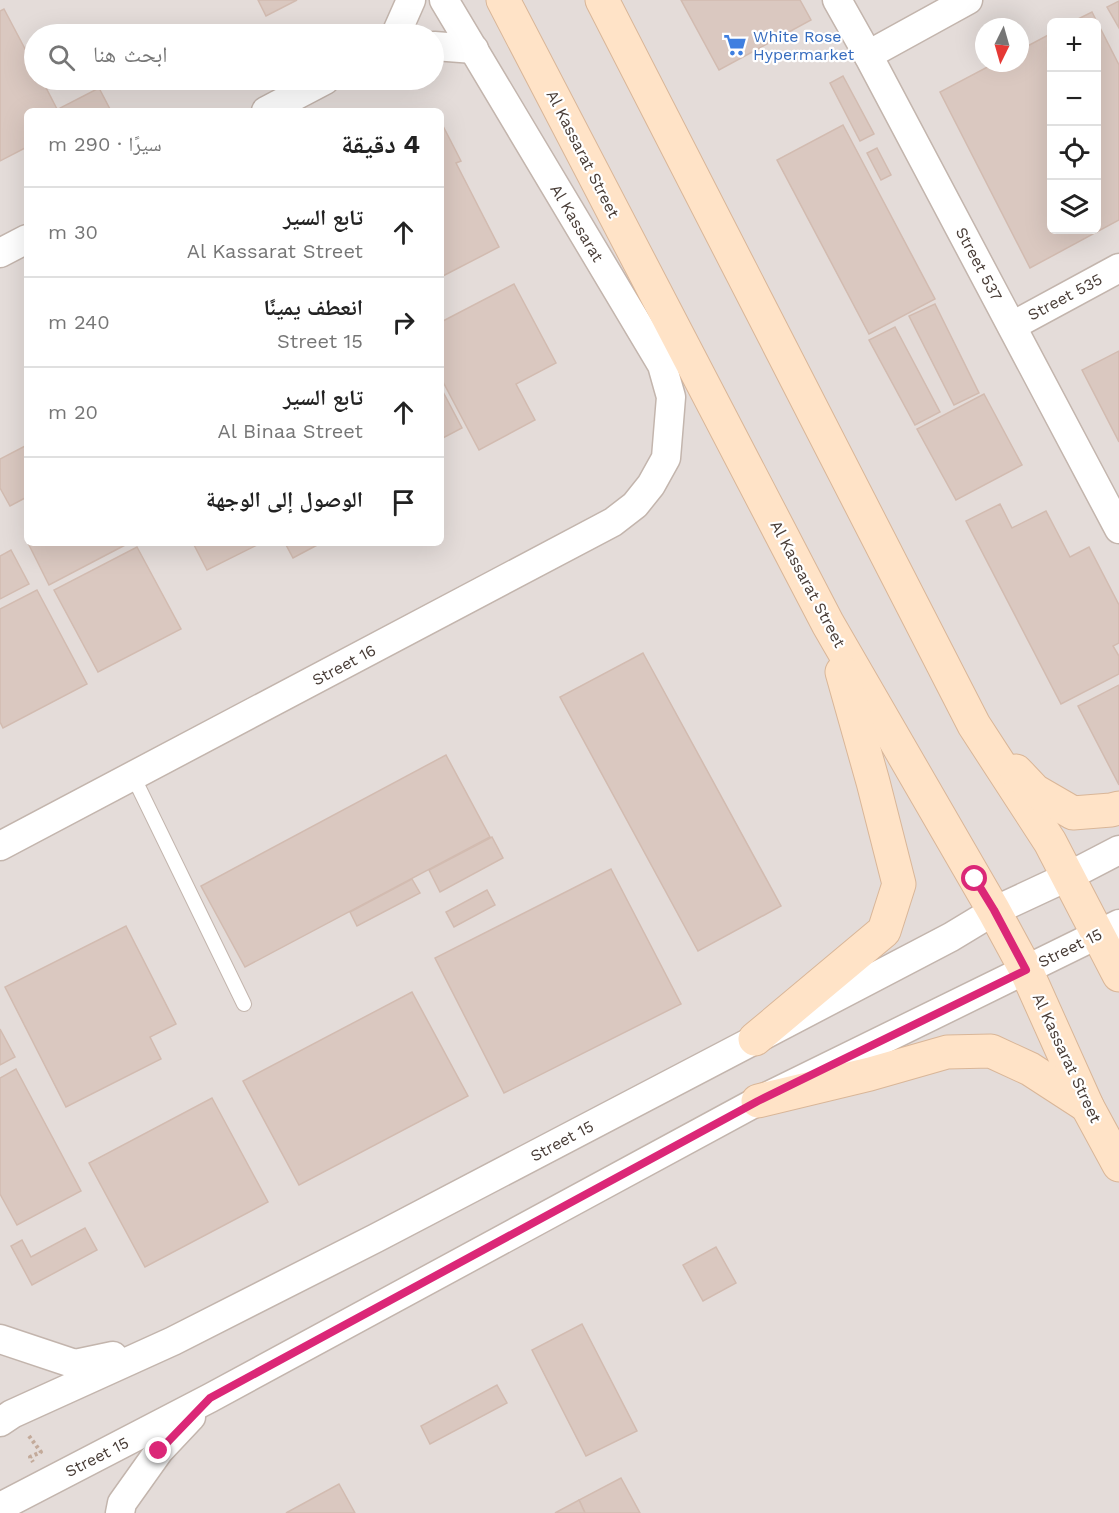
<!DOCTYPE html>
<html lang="ar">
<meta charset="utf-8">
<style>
:root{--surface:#fff;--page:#f2f2f2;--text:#222;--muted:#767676;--line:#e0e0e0}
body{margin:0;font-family:"Work Sans","Noto Naskh Arabic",sans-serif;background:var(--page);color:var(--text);direction:rtl}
.controls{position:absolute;right:18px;top:18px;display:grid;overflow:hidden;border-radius:9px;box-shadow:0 6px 24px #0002}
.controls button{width:54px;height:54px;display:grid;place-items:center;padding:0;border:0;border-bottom:2px solid var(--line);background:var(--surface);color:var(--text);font:30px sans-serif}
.compass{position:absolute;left:975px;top:18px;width:54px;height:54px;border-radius:50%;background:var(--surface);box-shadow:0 6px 24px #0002;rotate:185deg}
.stop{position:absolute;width:18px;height:18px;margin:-14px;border:4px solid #db2777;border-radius:50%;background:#fff}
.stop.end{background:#db2777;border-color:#fff;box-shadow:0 2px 6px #0008}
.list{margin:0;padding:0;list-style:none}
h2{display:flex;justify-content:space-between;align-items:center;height:78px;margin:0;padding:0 24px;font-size:26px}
h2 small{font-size:20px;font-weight:400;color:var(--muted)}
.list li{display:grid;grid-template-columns:39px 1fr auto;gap:18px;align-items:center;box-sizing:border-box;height:90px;padding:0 24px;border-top:2px solid var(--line)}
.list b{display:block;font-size:22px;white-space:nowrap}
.list p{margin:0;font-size:20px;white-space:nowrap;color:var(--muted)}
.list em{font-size:20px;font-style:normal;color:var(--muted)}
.icon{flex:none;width:33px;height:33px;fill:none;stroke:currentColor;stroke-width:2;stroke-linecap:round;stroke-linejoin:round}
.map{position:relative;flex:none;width:1119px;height:1513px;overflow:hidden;direction:ltr}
.search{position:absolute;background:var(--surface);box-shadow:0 6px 24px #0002;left:24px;top:24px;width:420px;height:66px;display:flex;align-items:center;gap:15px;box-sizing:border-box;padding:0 21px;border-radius:33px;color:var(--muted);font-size:22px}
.panel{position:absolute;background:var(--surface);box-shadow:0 6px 24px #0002;left:24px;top:108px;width:420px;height:438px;border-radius:9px;direction:rtl}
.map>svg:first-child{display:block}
.industrial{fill:#e4dcd9;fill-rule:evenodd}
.building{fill:#dac8c0;stroke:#d2bbb0;stroke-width:1.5}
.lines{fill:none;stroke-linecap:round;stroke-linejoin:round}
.lane-casing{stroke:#c3b5ad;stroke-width:16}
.street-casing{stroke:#c3b5ad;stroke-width:31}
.secondary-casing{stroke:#d9b698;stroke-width:35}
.path{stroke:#c3aa9a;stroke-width:4;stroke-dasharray:3 3;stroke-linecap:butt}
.lane{stroke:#fff;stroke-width:14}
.street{stroke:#fff;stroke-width:28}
.secondary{stroke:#ffe3c7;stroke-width:33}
.route{stroke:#db2777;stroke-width:8}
.labels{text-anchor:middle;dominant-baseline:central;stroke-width:4.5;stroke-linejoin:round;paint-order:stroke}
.shop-label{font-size:16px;fill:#366cbe;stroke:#fff;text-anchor:start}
.street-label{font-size:16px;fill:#483c36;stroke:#fff}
</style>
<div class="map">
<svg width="1119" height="1513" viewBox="0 0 1119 1513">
<rect width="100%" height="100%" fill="#f4ede8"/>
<!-- industrial -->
<path class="industrial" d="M0,0H1119V1513H0ZM1052,22H1096V230H1052ZM984,27H1020V63H984ZM34,34H434V80H34ZM27,111H441V543H27Z"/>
<!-- building -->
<g class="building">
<polygon points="258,0 297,0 266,16"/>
<polygon points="681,0 800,0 811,20 719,70"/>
<polygon points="1119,1 1119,28 1107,7"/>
<polygon points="4,9 34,66 34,80 42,80 58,111 27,111 27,147 0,161 0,11"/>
<polygon points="1092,12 1119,65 1119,220 1030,268 940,92 995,63 1020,63 1020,50 1052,33 1052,230 1096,230 1096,22 1072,22"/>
<polygon points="843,76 874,134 860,141 830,83"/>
<polygon points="99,88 111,111 61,111 60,108"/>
<polygon points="441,122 461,161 456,163 499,247 441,277 441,168 443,167 441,162"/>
<polygon points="843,125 935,299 869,334 777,160"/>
<polygon points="877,148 891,175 881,180 867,153"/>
<polygon points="514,284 556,363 516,384 535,420 479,450 441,378 441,322"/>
<polygon points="935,304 979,393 954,405 909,316"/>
<polygon points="895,327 940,412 915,425 869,340"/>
<polygon points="1119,351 1119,442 1082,370"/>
<polygon points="441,388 462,428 441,439"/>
<polygon points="984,394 1022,465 956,500 917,429"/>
<polygon points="27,445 27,497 10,506 0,488 0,459"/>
<polygon points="1000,504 1012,528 1046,511 1070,557 1089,547 1119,605 1119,643 1113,646 1119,656 1119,674 1061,704 966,521"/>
<polygon points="28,543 129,543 49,585"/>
<polygon points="193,543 261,543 207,570"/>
<polygon points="285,543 321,543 293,558"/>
<polygon points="137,547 181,629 98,672 54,590"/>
<polygon points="11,550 29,584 0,599 0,556"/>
<polygon points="37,590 87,684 3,728 0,722 0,609"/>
<polygon points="643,653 781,906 698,951 560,697"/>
<polygon points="1119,685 1119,785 1078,706"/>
<polygon points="446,755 490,837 245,967 201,886"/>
<polygon points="492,837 503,858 440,892 429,870"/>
<polygon points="611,869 681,1004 504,1093 435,958"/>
<polygon points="412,879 420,893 357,926 350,912"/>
<polygon points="487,890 495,905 454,927 446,912"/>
<polygon points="126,926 176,1024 150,1037 161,1059 66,1107 5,987"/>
<polygon points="412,992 468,1096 299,1185 243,1081"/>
<polygon points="0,1029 15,1057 0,1065"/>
<polygon points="16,1069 81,1191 17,1225 0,1194 0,1078"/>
<polygon points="212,1098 268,1202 145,1267 89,1163"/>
<polygon points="85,1228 97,1250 32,1285 11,1246 22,1240 31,1257"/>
<polygon points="716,1247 736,1283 703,1301 683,1265"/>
<polygon points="582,1324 637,1431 586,1456 532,1350"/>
<polygon points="497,1385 507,1403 430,1444 421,1426"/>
<polygon points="621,1478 640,1513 585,1513 579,1500"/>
<polygon points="339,1484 355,1513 286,1513"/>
<polygon points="579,1500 585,1513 555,1513"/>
</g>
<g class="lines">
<!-- lane casing -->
<g class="lane-casing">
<polyline id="lane" points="133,776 244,1004"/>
</g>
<!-- street casing -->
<g class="street-casing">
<g id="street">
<polyline points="837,0 868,55 1119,529"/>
<polyline points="396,34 411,0"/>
<polyline points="434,46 474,49"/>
<polyline points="868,55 968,0"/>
<polyline points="266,111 325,80"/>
<polyline points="0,253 27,239"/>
<polyline points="1012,326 1119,268"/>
<polyline points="0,846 613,522 635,505 651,485 666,458 671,397 662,365 444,0"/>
<polyline points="0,1339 75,1364 113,1356"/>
<polyline points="0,1422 12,1414 173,1341 376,1238 951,937 994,911 1067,877 1119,850"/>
<polyline points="0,1507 210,1398 758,1101 1119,924"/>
<polyline points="120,1513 122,1503 159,1451 191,1417"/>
</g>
</g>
<!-- secondary casing -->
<g class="secondary-casing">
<g id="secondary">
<polyline points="503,0 828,624 994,911 1026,970 1087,1106 1119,1165"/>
<polyline points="602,0 974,725 1050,842 1119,975"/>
<polyline points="1016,771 1035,791 1073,813 1111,810 1119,808"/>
<polyline points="755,1039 884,931 899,884 873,782 842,672"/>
<polyline points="758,1101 870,1074 947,1052 991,1051 1030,1069 1087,1106"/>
</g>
</g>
<!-- path -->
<polyline class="path" points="29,1436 41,1452 30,1457 33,1462"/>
<!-- lane -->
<use href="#lane" class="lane"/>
<!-- street -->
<use href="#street" class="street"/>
<!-- secondary -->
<use href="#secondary" class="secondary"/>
</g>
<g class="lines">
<!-- route -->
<polyline class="route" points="159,1451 210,1398 758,1101 1026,970 994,910 975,879"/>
</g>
<!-- icons -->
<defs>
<g id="supermarket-bare" transform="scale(1.8)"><path d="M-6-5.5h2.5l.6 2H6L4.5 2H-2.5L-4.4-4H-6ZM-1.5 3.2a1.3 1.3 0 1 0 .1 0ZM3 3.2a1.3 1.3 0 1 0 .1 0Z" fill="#3f7fe0" stroke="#fff" stroke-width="2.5" paint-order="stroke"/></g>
</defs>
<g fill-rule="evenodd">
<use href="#supermarket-bare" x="735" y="45"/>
</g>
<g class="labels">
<!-- shop labels -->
<g class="shop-label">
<text x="753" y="36">White Rose<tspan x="753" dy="18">Hypermarket</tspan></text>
</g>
<!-- street labels -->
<g class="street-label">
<text transform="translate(583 154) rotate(63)">Al Kassarat Street</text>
<text transform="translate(577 223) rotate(59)">Al Kassarat</text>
<text transform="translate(979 264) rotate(62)">Street 537</text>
<text transform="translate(1065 297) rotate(-28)">Street 535</text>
<text transform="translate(808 584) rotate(62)">Al Kassarat Street</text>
<text transform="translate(344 665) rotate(-28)">Street 16</text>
<text transform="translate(1070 948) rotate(-26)">Street 15</text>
<text transform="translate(1067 1058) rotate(65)">Al Kassarat Street</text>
<text transform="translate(562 1141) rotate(-28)">Street 15</text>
<text transform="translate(97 1457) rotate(-27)">Street 15</text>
</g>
</g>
</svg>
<div class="controls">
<button>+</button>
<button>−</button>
<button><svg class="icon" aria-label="locate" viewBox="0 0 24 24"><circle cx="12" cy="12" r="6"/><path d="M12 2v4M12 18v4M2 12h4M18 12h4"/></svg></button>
<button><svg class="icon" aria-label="layers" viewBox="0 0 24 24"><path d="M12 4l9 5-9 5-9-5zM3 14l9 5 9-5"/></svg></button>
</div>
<svg class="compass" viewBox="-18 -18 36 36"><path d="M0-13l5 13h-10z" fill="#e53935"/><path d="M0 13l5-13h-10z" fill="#767676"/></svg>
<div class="stop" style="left:975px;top:879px"></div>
<div class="stop end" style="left:159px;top:1451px"></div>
<div class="search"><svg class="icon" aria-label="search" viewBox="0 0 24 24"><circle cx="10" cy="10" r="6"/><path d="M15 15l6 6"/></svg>ابحث هنا</div>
<section class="panel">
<h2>4 دقيقة<small>سيرًا · 290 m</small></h2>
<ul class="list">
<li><svg class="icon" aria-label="ahead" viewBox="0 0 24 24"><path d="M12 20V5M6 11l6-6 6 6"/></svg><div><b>تابع السير</b><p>Al Kassarat Street</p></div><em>30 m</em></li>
<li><svg class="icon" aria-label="right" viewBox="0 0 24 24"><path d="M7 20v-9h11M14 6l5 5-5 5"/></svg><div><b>انعطف يمينًا</b><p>Street 15</p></div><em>240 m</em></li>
<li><svg class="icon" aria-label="ahead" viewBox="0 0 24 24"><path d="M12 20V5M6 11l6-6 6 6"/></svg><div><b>تابع السير</b><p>Al Binaa Street</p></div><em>20 m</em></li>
<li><svg class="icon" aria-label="arrive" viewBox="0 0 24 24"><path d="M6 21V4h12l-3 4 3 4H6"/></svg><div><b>الوصول إلى الوجهة</b></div></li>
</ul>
</section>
</div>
